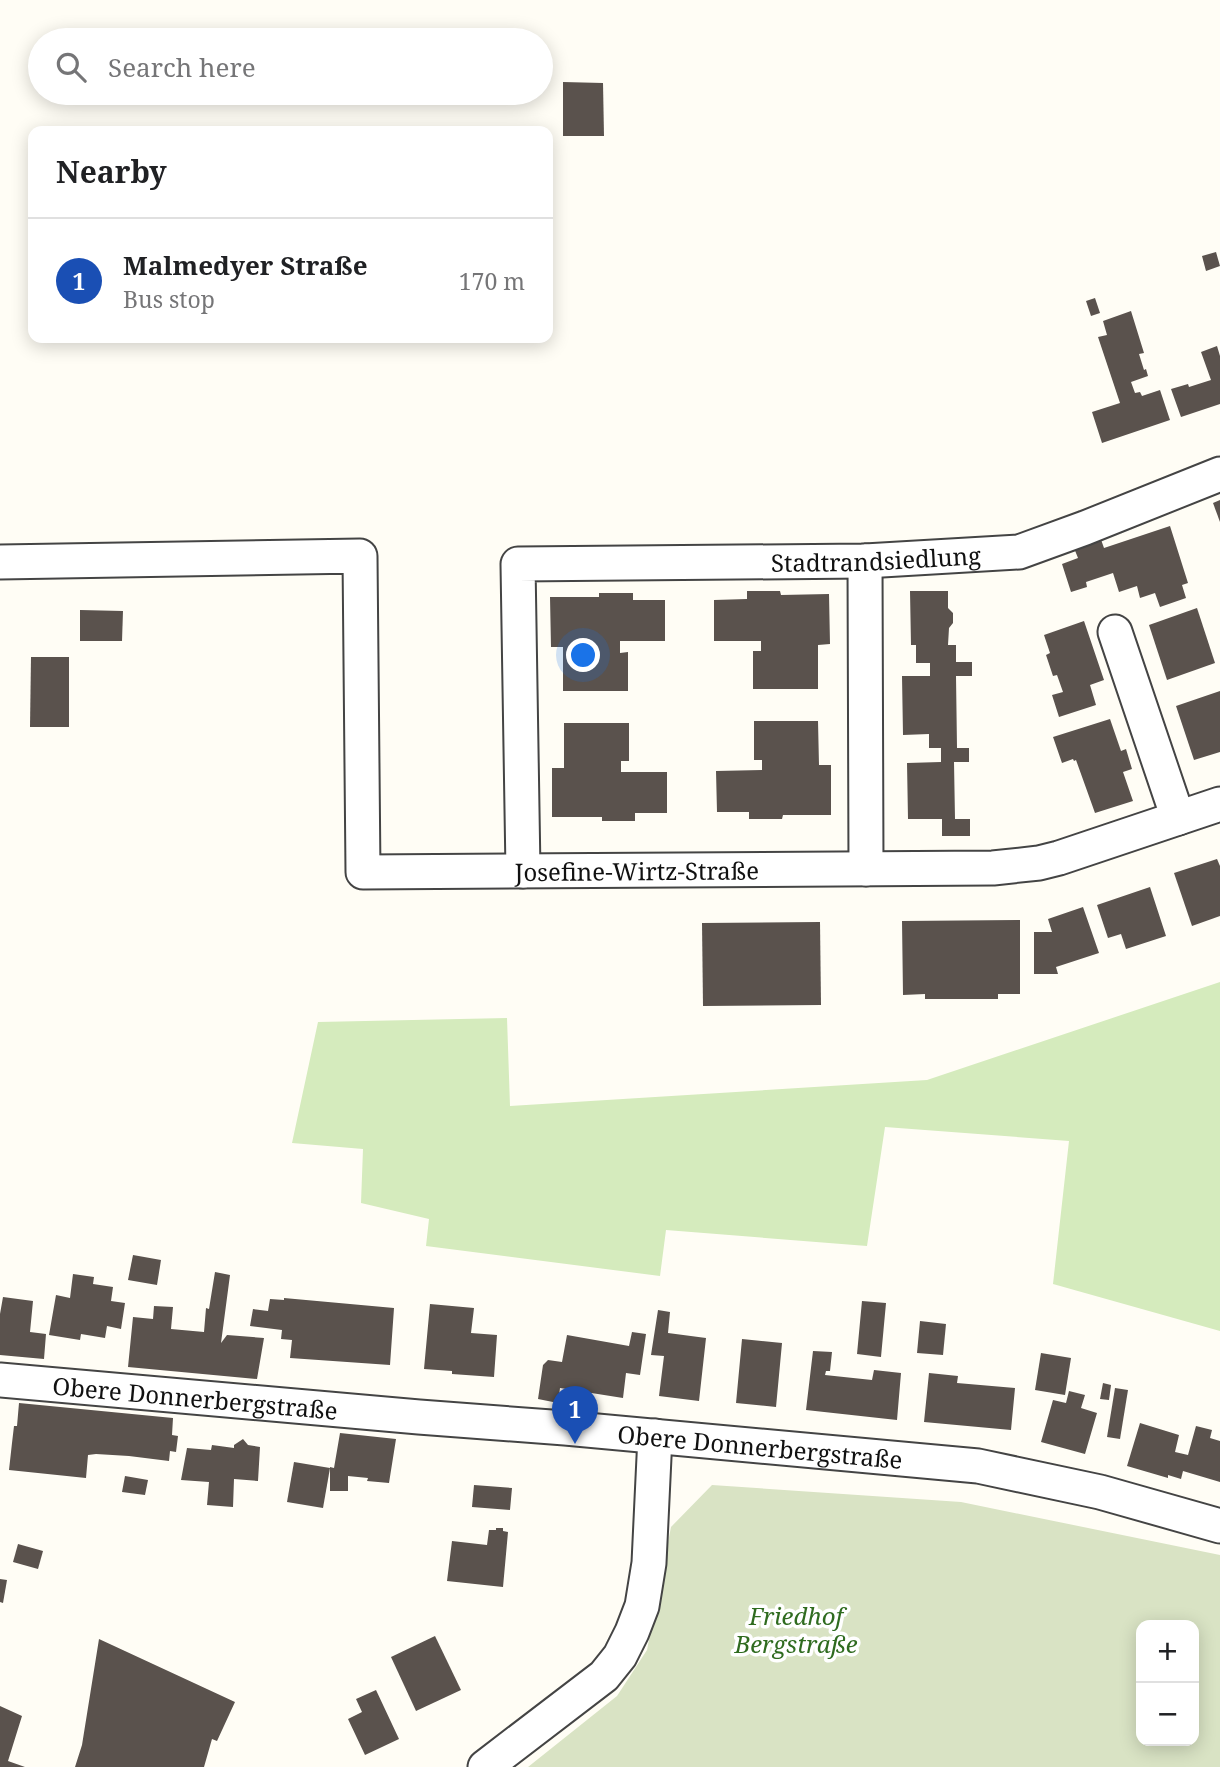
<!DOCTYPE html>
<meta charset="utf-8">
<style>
:root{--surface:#fff;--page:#f2f2f2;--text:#202124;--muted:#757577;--line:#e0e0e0;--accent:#ea580c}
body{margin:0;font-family:"Noto Serif",serif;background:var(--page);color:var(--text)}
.controls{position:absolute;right:21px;bottom:21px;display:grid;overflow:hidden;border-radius:14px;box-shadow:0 4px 18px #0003}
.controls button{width:63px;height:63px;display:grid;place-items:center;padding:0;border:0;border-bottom:2px solid var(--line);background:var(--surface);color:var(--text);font:35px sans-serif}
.you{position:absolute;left:584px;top:656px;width:24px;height:24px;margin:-18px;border:5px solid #fff;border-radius:50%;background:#1a73e8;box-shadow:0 0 0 10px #1a73e833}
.badge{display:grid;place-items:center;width:46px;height:46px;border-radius:50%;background:var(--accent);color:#fff;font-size:23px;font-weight:700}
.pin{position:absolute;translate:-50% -58px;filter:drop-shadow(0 2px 4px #0008)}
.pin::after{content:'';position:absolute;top:37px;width:24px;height:21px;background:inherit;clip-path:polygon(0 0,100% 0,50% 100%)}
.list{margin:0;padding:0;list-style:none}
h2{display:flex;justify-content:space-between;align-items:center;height:91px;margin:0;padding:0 28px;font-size:30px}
h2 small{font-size:23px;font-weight:400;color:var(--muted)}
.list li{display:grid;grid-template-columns:46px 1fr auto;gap:21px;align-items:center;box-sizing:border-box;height:126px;padding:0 28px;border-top:2px solid var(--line)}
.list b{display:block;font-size:26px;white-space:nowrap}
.list p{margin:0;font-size:23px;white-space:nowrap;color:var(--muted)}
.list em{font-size:23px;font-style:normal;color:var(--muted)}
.icon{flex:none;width:38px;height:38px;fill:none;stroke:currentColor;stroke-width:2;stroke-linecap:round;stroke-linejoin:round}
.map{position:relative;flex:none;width:1220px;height:1767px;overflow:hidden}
.search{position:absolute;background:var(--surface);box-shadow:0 4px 18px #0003;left:28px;top:28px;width:525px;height:77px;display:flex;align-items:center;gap:18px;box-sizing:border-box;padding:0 24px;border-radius:38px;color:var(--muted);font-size:26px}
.panel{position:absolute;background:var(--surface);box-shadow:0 4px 18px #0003;left:28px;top:126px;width:525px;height:217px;border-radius:14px}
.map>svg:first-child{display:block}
.green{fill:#d5ebbd}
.cemetery{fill:#d9e3c4;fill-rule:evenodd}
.building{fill:#5a524d}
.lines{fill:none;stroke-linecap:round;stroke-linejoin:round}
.minor-casing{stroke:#444;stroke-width:37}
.minor{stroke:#fff;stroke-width:33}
.labels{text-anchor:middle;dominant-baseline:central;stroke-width:7;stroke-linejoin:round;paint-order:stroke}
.street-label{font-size:24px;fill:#111;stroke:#fff}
.park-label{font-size:24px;font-style:italic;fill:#2f6b1f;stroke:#fff}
</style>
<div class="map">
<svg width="1220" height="1767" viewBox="0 0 1220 1767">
<rect width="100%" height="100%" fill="#fffdf5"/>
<!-- green -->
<polygon class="green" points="1220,982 1220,1331 1053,1284 1069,1141 885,1127 867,1246 666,1230 660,1276 426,1246 429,1219 361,1203 363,1149 292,1143 318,1022 507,1018 510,1106 927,1080"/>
<!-- cemetery -->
<path class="cemetery" d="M712,1485L961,1502L1220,1555V1767H528L617,1696L647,1650L671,1527ZM1141,1625H1194V1741H1141Z"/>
<!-- building -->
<g class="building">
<polygon points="563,82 603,83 604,136 563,136"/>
<polygon points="1216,252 1220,266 1206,271 1202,256"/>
<polygon points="1095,298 1100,313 1091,316 1086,301"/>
<polygon points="1131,311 1144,353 1139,354 1144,370 1146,369 1148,376 1131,382 1135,393 1140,392 1142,396 1160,390 1170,420 1102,443 1092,412 1120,403 1098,337 1107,335 1103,321"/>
<polygon points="1217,346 1220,356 1220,404 1181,417 1171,389 1188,384 1189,387 1211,380 1201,352"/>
<polygon points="1220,500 1220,522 1213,503"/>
<polygon points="1170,526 1188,583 1182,585 1186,598 1160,607 1155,593 1140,598 1137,586 1119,592 1113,573 1086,582 1087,587 1071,592 1062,564 1078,558 1072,543 1099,534 1104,548"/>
<polygon points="747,591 780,591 781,595 829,594 830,644 818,645 818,689 753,689 753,651 761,651 761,641 714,641 714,600 747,599"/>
<polygon points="910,591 948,591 948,608 953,613 953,623 949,628 948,645 956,645 956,662 972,662 972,676 956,676 957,748 969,748 969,762 954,762 955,819 970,819 970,836 942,836 942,819 908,819 907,763 941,762 941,748 929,748 929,734 903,735 902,676 930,676 930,663 916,663 916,645 911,645"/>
<polygon points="599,593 633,593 633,600 665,600 665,641 620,641 620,653 628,652 628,691 563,691 563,647 551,647 550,597 599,597"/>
<polygon points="1197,608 1215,663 1167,680 1149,625"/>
<polygon points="80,610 123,611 122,641 80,641"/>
<polygon points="1084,621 1104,680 1090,685 1096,705 1059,717 1052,695 1063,692 1057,675 1053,676 1046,655 1050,653 1044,635"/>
<polygon points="31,657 69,657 69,727 30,727"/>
<polygon points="1220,691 1220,752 1194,760 1176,706"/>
<polygon points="1110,719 1121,751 1126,749 1132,769 1123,772 1133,801 1095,813 1076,760 1074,761 1073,759 1062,763 1053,737"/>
<polygon points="754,721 818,721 819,765 831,765 831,815 783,815 782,819 749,819 749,812 717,812 716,771 762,770 762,760 754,760"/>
<polygon points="564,723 629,723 629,761 621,761 621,772 667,772 667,813 635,813 635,821 602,821 602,817 552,817 552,768 564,768"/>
<polygon points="1217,859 1220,866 1220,916 1192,926 1174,873"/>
<polygon points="1150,887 1166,936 1126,949 1121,934 1108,938 1097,905"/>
<polygon points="1083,907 1099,953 1056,967 1058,974 1034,974 1034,932 1052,932 1048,919"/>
<polygon points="1020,920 1020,994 998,994 998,999 925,999 925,994 903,995 902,921"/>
<polygon points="820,922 821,1005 703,1006 702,923"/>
<polygon points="133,1255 161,1260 157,1285 128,1280"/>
<polygon points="215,1272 230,1275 221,1343 227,1335 264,1338 257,1379 128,1367 133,1317 153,1319 154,1306 173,1307 171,1329 204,1332 206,1308 209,1309"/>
<polygon points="73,1274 94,1277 93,1284 113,1287 111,1301 125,1303 121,1329 107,1326 105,1338 81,1334 80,1340 49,1335 56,1295 70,1298"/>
<polygon points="3,1297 33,1301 30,1332 46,1334 44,1359 0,1355 0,1314"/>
<polygon points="284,1298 394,1308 390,1365 290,1358 292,1340 281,1339 282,1330 250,1326 253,1309 268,1311 270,1299 284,1300"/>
<polygon points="862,1301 886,1303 881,1357 857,1354"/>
<polygon points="430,1304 474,1308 471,1333 497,1335 494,1377 452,1374 452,1371 424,1369"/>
<polygon points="658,1310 670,1312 668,1333 706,1338 699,1401 659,1396 664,1356 651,1355"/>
<polygon points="920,1321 946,1324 943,1355 917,1353"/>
<polygon points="632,1332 646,1334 640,1375 626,1373 623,1398 560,1388 558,1403 538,1399 543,1365 548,1360 562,1362 567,1335 629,1346"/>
<polygon points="742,1339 782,1343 776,1407 736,1403"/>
<polygon points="813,1351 832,1352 830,1371 826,1371 825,1375 872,1380 874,1370 901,1373 897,1420 806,1410"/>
<polygon points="1041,1353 1071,1358 1065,1395 1035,1390"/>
<polygon points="929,1373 958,1376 957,1383 1015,1388 1011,1430 924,1422"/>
<polygon points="1103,1383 1111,1385 1109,1400 1100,1399"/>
<polygon points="1115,1388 1128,1390 1120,1439 1107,1437"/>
<polygon points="1069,1391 1085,1395 1081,1408 1097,1413 1085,1454 1041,1442 1053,1400 1066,1403"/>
<polygon points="19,1403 173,1418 172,1435 178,1436 176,1452 170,1451 169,1461 129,1456 96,1454 88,1455 86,1478 9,1470 12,1443 14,1426 17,1426"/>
<polygon points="1140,1423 1179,1435 1175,1452 1188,1455 1196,1426 1212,1430 1210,1438 1220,1441 1220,1482 1183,1471 1181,1479 1168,1475 1168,1478 1127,1466"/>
<polygon points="340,1433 396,1439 389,1483 367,1481 368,1478 348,1476 348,1491 330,1491 330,1467 334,1468"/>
<polygon points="243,1439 248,1445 260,1447 258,1481 234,1479 233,1507 207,1505 209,1482 181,1480 187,1448 211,1450 212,1445 234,1448 234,1445"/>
<polygon points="294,1462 330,1468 323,1508 287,1502"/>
<polygon points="125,1476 148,1480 145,1495 122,1492"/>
<polygon points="474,1485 512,1488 510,1510 472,1507"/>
<polygon points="496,1528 503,1528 503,1531 508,1532 503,1587 447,1581 452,1541 487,1545 489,1530 496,1530"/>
<polygon points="18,1544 43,1551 38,1569 13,1562"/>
<polygon points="0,1579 7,1580 3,1603 0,1602"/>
<polygon points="435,1636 461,1690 416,1711 391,1657"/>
<polygon points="99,1639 235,1702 217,1741 212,1739 204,1767 75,1767 82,1745"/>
<polygon points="376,1690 399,1739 365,1755 348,1719 362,1712 356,1699"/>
<polygon points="0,1706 22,1716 8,1761 25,1767 0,1767"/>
</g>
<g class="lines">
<!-- minor casing -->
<g class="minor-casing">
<g id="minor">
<polyline points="865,561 866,869"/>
<path id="s1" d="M0,562L360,556L363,872L993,868L1039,863L1059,858L1220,804"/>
<polyline points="1115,632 1178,818"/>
<path id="s2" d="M523,871L518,564L865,561L1019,552L1085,528L1220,474"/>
<path id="s3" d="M0,1380L419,1417L565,1428L978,1466L1100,1492L1220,1526"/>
<polyline points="485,1767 604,1676 620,1656 632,1632 642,1606 649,1563 655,1436"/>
</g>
</g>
<!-- minor -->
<use href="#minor" class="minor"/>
</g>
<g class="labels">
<!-- street labels -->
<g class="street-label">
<text stroke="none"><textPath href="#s2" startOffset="665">Stadtrandsiedlung</textPath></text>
<text stroke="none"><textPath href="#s1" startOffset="950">Josefine-Wirtz-Straße</textPath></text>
<text stroke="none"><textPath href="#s3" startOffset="196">Obere Donnerbergstraße</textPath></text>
<text stroke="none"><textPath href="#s3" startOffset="763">Obere Donnerbergstraße</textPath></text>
</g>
<!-- park labels -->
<g class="park-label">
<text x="796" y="1615">Friedhof<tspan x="796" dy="28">Bergstraße</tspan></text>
</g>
</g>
</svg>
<div class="controls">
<button>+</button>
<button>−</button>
</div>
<div class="you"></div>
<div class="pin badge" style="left:575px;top:1444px;background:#1a4fb4">1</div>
<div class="search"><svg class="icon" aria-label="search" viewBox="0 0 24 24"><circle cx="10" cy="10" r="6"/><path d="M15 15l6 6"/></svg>Search here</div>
<section class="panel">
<h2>Nearby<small></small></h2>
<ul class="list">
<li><span class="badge" style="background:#1a4fb4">1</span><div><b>Malmedyer Straße</b><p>Bus stop</p></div><em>170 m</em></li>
</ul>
</section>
</div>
